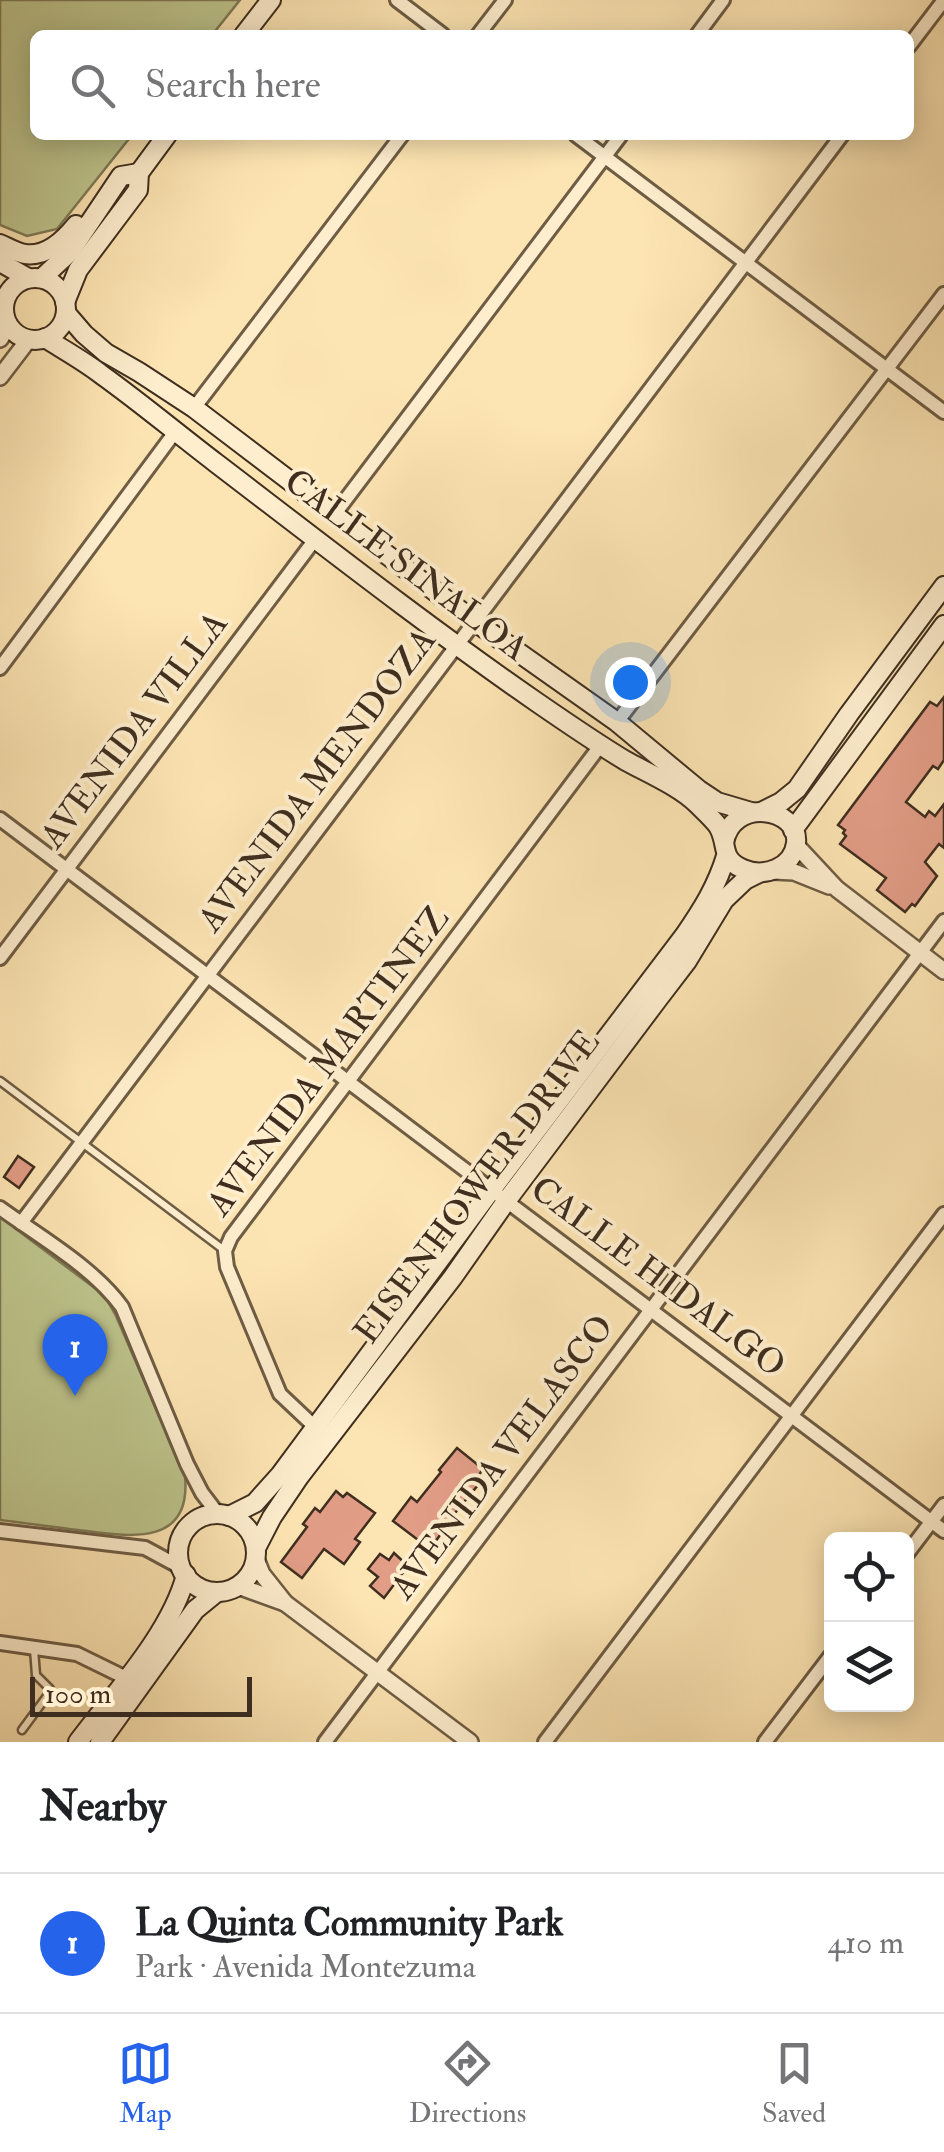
<!DOCTYPE html>
<meta charset="utf-8">
<style>
:root{--surface:#fff;--page:#f2f2f2;--text:#202124;--muted:#757577;--line:#e0e0e0;--accent:#2563eb}
body{margin:0;font-family:"IM FELL Double Pica",serif;background:var(--page);color:var(--text)}
.controls{position:absolute;right:30px;bottom:30px;display:grid;overflow:hidden;border-radius:15px;box-shadow:0 5px 25px #0003}
.controls button{width:90px;height:90px;display:grid;place-items:center;padding:0;border:0;border-bottom:2px solid var(--line);background:var(--surface);color:var(--text);font:50px sans-serif}
.scale{position:absolute;left:30px;bottom:25px;width:222px;box-sizing:border-box;padding-left:10px;border:5px solid #3f2e1f;border-top:0;font-size:28px;line-height:35px;white-space:nowrap;color:#3f2e1f;-webkit-text-stroke:8px #feeece;paint-order:stroke}
.you{position:absolute;left:630px;top:682px;width:35px;height:35px;margin:-25px;border:8px solid #fff;border-radius:50%;background:#1a73e8;box-shadow:0 0 0 15px #1a73e833}
.badge{display:grid;place-items:center;width:65px;height:65px;border-radius:50%;background:var(--accent);color:#fff;font-size:32px;font-weight:700}
.pin{position:absolute;translate:-50% -82px;filter:drop-shadow(0 2px 5px #0008)}
.pin::after{content:'';position:absolute;top:52px;width:35px;height:30px;background:inherit;clip-path:polygon(0 0,100% 0,50% 100%)}
.list{margin:0;padding:0;list-style:none}
h2{display:flex;justify-content:space-between;align-items:center;height:130px;margin:0;padding:0 40px;font-size:42px}
h2 small{font-size:32px;font-weight:400;color:var(--muted)}
.list li{display:grid;grid-template-columns:65px 1fr auto;gap:30px;align-items:center;box-sizing:border-box;height:140px;padding:0 40px;border-top:2px solid var(--line)}
.list b{display:block;font-size:38px;white-space:nowrap}
.list p{margin:0;font-size:32px;white-space:nowrap;color:var(--muted)}
.list em{font-size:32px;font-style:normal;color:var(--muted)}
.icon{flex:none;width:55px;height:55px;fill:none;stroke:currentColor;stroke-width:2;stroke-linecap:round;stroke-linejoin:round}
.map{position:relative;flex:none;width:944px;height:1742px;overflow:hidden}
.search{position:absolute;background:var(--surface);box-shadow:0 5px 25px #0003;left:30px;right:30px;top:30px;height:110px;display:flex;align-items:center;gap:25px;box-sizing:border-box;padding:0 35px;border-radius:15px;color:var(--muted);font-size:38px}
.sheet{height:270px;background:var(--surface)}
nav{display:flex;justify-content:space-around;align-items:center;box-sizing:border-box;height:140px;border-top:2px solid var(--line);background:var(--surface);font-size:28px;color:var(--muted)}
nav a{display:grid;justify-items:center;gap:5px}
nav .on{color:var(--accent)}
.map>svg:first-child{display:block}
.green{fill:#bec58d;stroke:#7e7a56;stroke-width:2.5}
.building{fill:#e29d87;stroke:#3f2e1f;stroke-width:2.5}
.lines{fill:none;stroke-linecap:round;stroke-linejoin:round}
.service-casing{stroke:#6e5c44;stroke-width:11}
.minor-casing{stroke:#6e5c44;stroke-width:18}
.tertiary-casing{stroke:#6e5c44;stroke-width:20}
.secondary-casing{stroke:#3f2e1f;stroke-width:22}
.service{stroke:#feeece;stroke-width:6}
.minor{stroke:#feeece;stroke-width:12}
.tertiary{stroke:#feeece;stroke-width:15}
.secondary{stroke:#feeece;stroke-width:18}
.labels{text-anchor:middle;dominant-baseline:central;stroke-width:8;stroke-linejoin:round;paint-order:stroke}
.street-label{font-size:35px;fill:#3f2e1f;stroke:#feeece}
</style>
<div class="map">
<svg width="944" height="1742" viewBox="0 0 944 1742">
<rect width="100%" height="100%" fill="#fde5b3"/>
<filter id="stains"><feTurbulence type="fractalNoise" baseFrequency=".002" numOctaves="4"/><feColorMatrix values="0 0 0 0 .2 0 0 0 0 .09 0 0 0 0 .02 0 0 0 .5 -.17"/></filter>
<radialGradient id="worn" r=".72"><stop offset=".6" stop-color="#630" stop-opacity="0"/><stop offset="1" stop-color="#630" stop-opacity=".3"/></radialGradient>
<!-- green -->
<g class="green">
<polygon points="0,0 240,0 212,35 35,35 35,135 132,135 57,229 27,236 0,225"/>
<path d="M0,1217L96,1289L108,1302L116,1316L185,1476C192,1549 126,1536 78,1530C52,1527 26,1523 0,1520Z"/>
</g>
<!-- building -->
<g class="building">
<polygon points="944,697 944,760 938,769 933,766 906,802 925,817 929,811 935,816 944,804 944,848 939,844 925,862 937,876 915,906 912,904 905,912 877,890 886,878 840,844 846,836 843,833 845,830 838,825 930,702 937,706"/>
<polygon points="18,1156 34,1167 19,1188 4,1177"/>
<polygon points="457,1448 483,1469 479,1475 483,1479 441,1530 443,1531 430,1549 393,1521 411,1497 417,1502 441,1472 439,1470"/>
<polygon points="336,1491 343,1497 347,1493 375,1513 355,1539 360,1542 344,1564 324,1549 302,1578 281,1562 307,1527 303,1524 315,1508 320,1512"/>
<polygon points="394,1553 408,1566 384,1598 370,1586 378,1577 368,1569 380,1554 389,1560"/>
</g>
<g class="lines">
<!-- service casing -->
<g class="service-casing">
<g id="service">
<polyline points="0,1081 224,1250"/>
<polyline points="22,1730 50,1692 50,1689 36,1675 34,1649"/>
</g>
</g>
<!-- minor casing -->
<g class="minor-casing">
<g id="minor">
<polyline points="397,0 443,35"/>
<polyline points="478,35 505,0"/>
<polyline points="697,35 723,0"/>
<polyline points="909,46 944,0"/>
<polyline points="576,135 944,412"/>
<polyline points="194,408 402,135"/>
<polyline points="334,515 621,135"/>
<polyline points="0,668 175,432"/>
<polyline points="617,722 944,294"/>
<polyline points="0,819 944,1531"/>
<polyline points="0,958 316,538"/>
<path d="M0,1208C40,1237 93,1267 122,1307L187,1464L202,1493L218,1514"/>
<polyline points="21,1223 842,135"/>
<polyline points="315,1427 280,1394 227,1267 225,1251 231,1237 600,746"/>
<polyline points="0,1531 145,1548 182,1568"/>
<polyline points="906,1555 944,1505"/>
<polyline points="0,1643 77,1654 126,1678 134,1684"/>
<polyline points="325,1742 944,921"/>
<polyline points="545,1742 944,1214"/>
<polyline points="765,1742 832,1654"/>
</g>
</g>
<!-- tertiary casing -->
<g class="tertiary-casing">
<g id="tertiary">
<polyline points="0,339 9,325"/>
<polyline points="0,377 29,339"/>
<polyline points="796,845 837,889 944,971"/>
<polyline points="773,871 794,872 829,886"/>
<polyline points="256,1559 262,1574 285,1603"/>
<polyline points="238,1586 285,1603 470,1742"/>
</g>
</g>
<!-- secondary casing -->
<g class="secondary-casing">
<g id="secondary">
<polyline points="244,35 271,0"/>
<path d="M0,244C7,247 17,253 25,254C46,257 64,240 76,225"/>
<polyline points="0,262 28,278"/>
<polyline points="42,278 70,252 121,176 139,173"/>
<circle cx="35" cy="309" r="31"/>
<polyline points="65,302 78,270 138,190 139,173 167,135"/>
<polyline points="66,313 84,334 106,353 139,372 194,408 474,621 617,722 699,790 717,802 751,812"/>
<path d="M45,338C64,350 84,361 102,375C141,403 178,434 216,463C322,544 428,627 538,703C567,723 596,743 626,761C648,773 680,787 697,804C704,811 713,819 718,826C729,844 719,859 743,869C764,878 793,868 796,843C800,808 732,796 724,843"/>
<polyline points="763,811 781,802 797,789 849,714 944,586"/>
<polyline points="793,830 944,625"/>
<circle cx="217" cy="1553" r="39"/>
<path d="M229,1516L255,1503L280,1475L492,1189L684,936C702,910 717,886 726,856"/>
<polyline points="256,1548 272,1517 299,1477 453,1277 507,1200 658,999 687,961 724,900 745,880 759,873"/>
<path d="M78,1742C114,1694 171,1633 186,1575"/>
<polyline points="100,1742 195,1610 217,1592"/>
</g>
</g>
<!-- service -->
<use href="#service" class="service"/>
<!-- minor -->
<use href="#minor" class="minor"/>
<!-- tertiary -->
<use href="#tertiary" class="tertiary"/>
<!-- secondary -->
<use href="#secondary" class="secondary"/>
</g>
<g class="labels">
<!-- street labels -->
<g class="street-label">
<text transform="translate(406 565) rotate(37)">CALLE SINALOA</text>
<text transform="translate(134 730) rotate(-53)">AVENIDA VILLA</text>
<text transform="translate(317 780) rotate(-53)">AVENIDA MENDOZA</text>
<text transform="translate(328 1061) rotate(-53)">AVENIDA MARTINEZ</text>
<text transform="translate(477 1187) rotate(-53)">EISENHOWER DRIVE</text>
<text transform="translate(658 1277) rotate(37)">CALLE HIDALGO</text>
<text transform="translate(502 1457) rotate(-53)">AVENIDA VELASCO</text>
</g>
</g>
<rect width="100%" height="100%" filter="url(#stains)"/>
<rect width="100%" height="100%" fill="url(#worn)"/>
</svg>
<div class="controls">
<button><svg class="icon" aria-label="locate" viewBox="0 0 24 24"><circle cx="12" cy="12" r="6"/><path d="M12 2v4M12 18v4M2 12h4M18 12h4"/></svg></button>
<button><svg class="icon" aria-label="layers" viewBox="0 0 24 24"><path d="M12 4l9 5-9 5-9-5zM3 14l9 5 9-5"/></svg></button>
</div>
<div class="scale">100 m</div>
<div class="you"></div>
<div class="pin badge" style="left:75px;top:1396px">1</div>
<div class="search"><svg class="icon" aria-label="search" viewBox="0 0 24 24"><circle cx="10" cy="10" r="6"/><path d="M15 15l6 6"/></svg>Search here</div>
</div>
<section class="sheet">
<h2>Nearby<small></small></h2>
<ul class="list">
<li><span class="badge">1</span><div><b>La Quinta Community Park</b><p>Park · Avenida Montezuma</p></div><em>410 m</em></li>
</ul>
</section>
<nav>
<a class="on"><svg class="icon" aria-label="map" viewBox="0 0 24 24"><path d="M3 6l6-2 6 2 6-2v14l-6 2-6-2-6 2zM9 4v14M15 6v14"/></svg>Map</a>
<a><svg class="icon" aria-label="directions" viewBox="0 0 24 24"><path d="M12 3l9 9-9 9-9-9zM9 14v-3h6M13 9l2 2-2 2"/></svg>Directions</a>
<a><svg class="icon" aria-label="saved" viewBox="0 0 24 24"><path d="M7 4h10v16l-5-4-5 4z"/></svg>Saved</a>
</nav>
